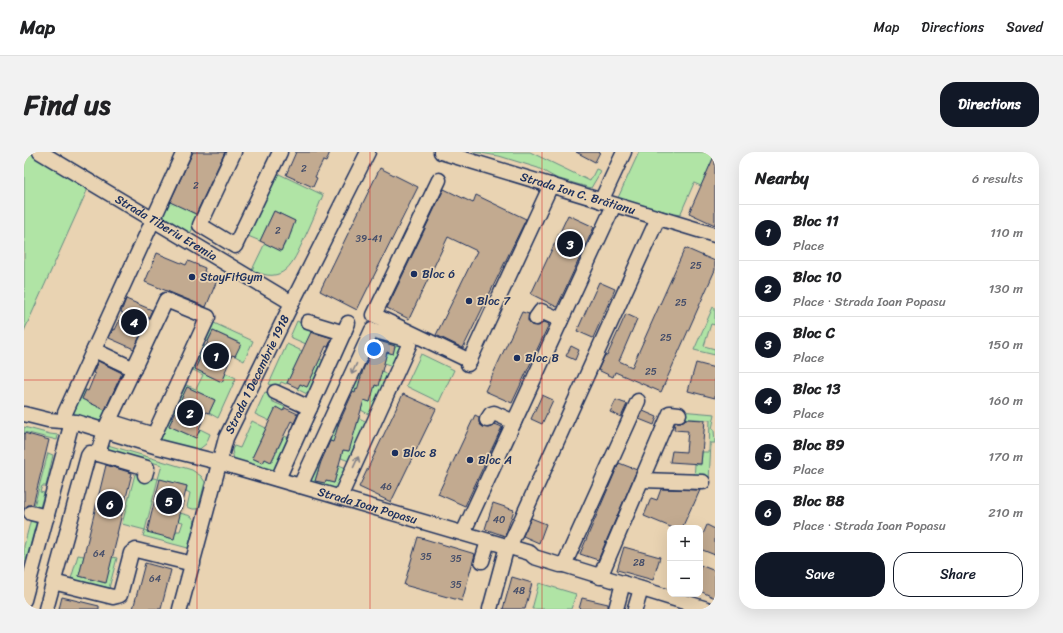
<!DOCTYPE html>
<meta charset="utf-8">
<style>
:root{--surface:#fff;--page:#f2f2f2;--text:#202124;--muted:#757577;--line:#e0e0e0;--accent:#111827}
body{margin:0;font-family:Sriracha,sans-serif;background:var(--page);color:var(--text)}
.controls{position:absolute;right:12px;bottom:12px;display:grid;overflow:hidden;border-radius:8px;box-shadow:0 4px 16px #0002}
.controls button{width:36px;height:36px;display:grid;place-items:center;padding:0;border:0;border-bottom:1px solid var(--line);background:var(--surface);color:var(--text);font:20px sans-serif}
.you{position:absolute;left:350px;top:197px;width:14px;height:14px;margin:-10px;border:3px solid #fff;border-radius:50%;background:#1a73e8;box-shadow:0 0 0 6px #1a73e833}
.badge{display:grid;place-items:center;width:26px;height:26px;border-radius:50%;background:var(--accent);color:#fff;font-size:13px;font-weight:700}
.pin{position:absolute;translate:-50% -50%;border:2px solid #fff;box-shadow:0 1px 4px #0006}
.list{margin:0;padding:0;list-style:none}
h2{display:flex;justify-content:space-between;align-items:center;height:52px;margin:0;padding:0 16px;font-size:17px}
h2 small{font-size:13px;font-weight:400;color:var(--muted)}
.list li{display:grid;grid-template-columns:26px 1fr auto;gap:12px;align-items:center;box-sizing:border-box;height:56px;padding:0 16px;border-top:1px solid var(--line)}
.list b{display:block;font-size:15px;white-space:nowrap}
.list p{margin:0;font-size:13px;white-space:nowrap;color:var(--muted)}
.list em{font-size:13px;font-style:normal;color:var(--muted)}
.actions{display:flex;gap:8px;padding:12px 16px}
.actions a{flex:1;padding:9px 0;border:1px solid var(--accent);border-radius:16px;text-align:center;font-size:14px;color:var(--accent)}
.actions .main{background:var(--accent);color:#fff}
.map{position:relative;flex:none;width:691px;height:457px;overflow:hidden;border-radius:16px}
header{display:flex;align-items:center;gap:24px;box-sizing:border-box;height:56px;padding:0 20px;background:var(--surface);border-bottom:1px solid var(--line)}
header strong{font-size:19px}
nav{display:flex;gap:22px;margin-inline-start:auto;font-size:14px}
.intro{display:flex;align-items:center;justify-content:space-between;box-sizing:border-box;height:96px;padding:0 24px}
h1{margin:0;font-size:28px}
.button{padding:10px 18px;border-radius:16px;background:var(--accent);color:#fff;font-size:14px;font-weight:700}
main{display:flex;gap:24px;padding:0 24px}
aside{flex:1;background:var(--surface);border-radius:16px;box-shadow:0 4px 16px #0002}
.map>svg:first-child{display:block}
.green{fill:#b0e4a5;stroke:#668a82}
.building{fill:#c2aa90;stroke:#1b2f5e}
.lines{fill:none;stroke-linecap:round;stroke-linejoin:round}
.minor-casing{stroke:#1b2f5e;stroke-width:17}
.minor{stroke:#e9d3b2;stroke-width:14}
.oneway{stroke:#828188}
.grid{fill:none;stroke:#d62828;stroke-width:1;stroke-opacity:0.55}
.poi-dot{fill:#1b2f5e;stroke:#e9d3b2;stroke-width:1.5}
.labels{text-anchor:middle;dominant-baseline:central;stroke-width:3.5;stroke-linejoin:round;paint-order:stroke}
.number-label{font-size:10px;fill:#454e6a}
.street-label{font-size:12px;fill:#1b2f5e;stroke:#e9d3b2}
.poi-label{font-size:12px;fill:#1b2f5e;stroke:#e9d3b2;text-anchor:start}
</style>
<header>
<strong>Map</strong>
<nav><a>Map</a><a>Directions</a><a>Saved</a></nav>
</header>
<div class="intro"><h1>Find us</h1><a class="button">Directions</a></div>
<main>
<div class="map">
<svg width="691" height="457" viewBox="0 0 691 457">
<rect width="100%" height="100%" fill="#e9d3b2"/>
<filter id="ink" filterUnits="userSpaceOnUse"><feTurbulence type="fractalNoise" baseFrequency=".025" numOctaves="2"/><feDisplacementMap in="SourceGraphic" scale="8" xChannelSelector="R" yChannelSelector="G"/><feConvolveMatrix kernelMatrix="1 2 1 2 8 2 1 2 1" color-interpolation-filters="sRGB"/></filter>
<g filter="url(#ink)">
<!-- green -->
<g class="green">
<polygon points="0,0 31,0 70,23 0,179"/>
<polygon points="449,0 506,0 566,29 572,17 577,19 567,36 532,26 514,16 475,4"/>
<polygon points="615,0 691,0 691,2 677,34 670,31 656,63 593,48"/>
<path d="M253,21L299,43C293,58 287,72 280,87C269,111 260,134 228,118L241,91L257,99L268,79L267,78L271,69L250,59L236,89L224,84Z"/>
<polygon points="148,40 150,41 147,50 173,63 181,51 166,82 138,63"/>
<polygon points="689,155 691,156 691,173 687,172 680,194 691,197 691,203 670,198"/>
<polygon points="273,169 296,180 295,183 282,192 266,185"/>
<polygon points="190,171 229,189 220,209 211,204 216,191 189,179 183,190 182,189"/>
<polygon points="349,182 378,191 368,214 360,211 363,200 369,202 371,194 356,189 354,193 347,190"/>
<polygon points="263,192 278,199 263,231 262,232 257,230 254,237 245,232"/>
<polygon points="180,193 181,194 171,217 198,230 202,221 212,226 194,266 185,261 191,248 163,235 151,261 149,260 162,233 172,237 179,223 169,218"/>
<polygon points="397,202 430,218 415,250 382,234"/>
<polygon points="296,207 303,211 285,243 273,237 276,232 283,235"/>
<polygon points="337,209 341,210 335,231 353,234 358,219 364,223 346,263 337,258 340,248 346,250 348,242 332,237 331,241 324,239"/>
<polygon points="58,236 62,238 58,247 85,260 77,273 46,262"/>
<polygon points="241,240 250,244 247,249 261,255 259,259 252,256 246,269 231,262"/>
<polygon points="318,259 312,280 322,280 330,282 335,266 343,270 325,309 317,306 319,298 325,299 327,291 310,290 303,288"/>
<polygon points="656,259 691,262 688,277 690,278 691,291 687,291 685,329 670,328 671,312 677,313 678,300 685,300 686,268 656,266"/>
<polygon points="148,263 150,264 145,274 172,286 176,277 186,282 182,292 173,299 135,291"/>
<polygon points="228,269 242,276 228,306 238,311 241,307 248,310 260,284 268,287 257,320 282,327 292,305 297,307 291,329 301,331 302,329 310,331 315,313 322,316 318,340 210,308 208,298 210,294 216,296"/>
<polygon points="0,275 26,282 34,283 33,288 0,280"/>
<polygon points="77,291 168,318 177,324 181,330 174,357 169,357 163,355 166,341 162,339 163,334 134,327 138,313 77,296"/>
<polygon points="24,301 29,303 22,334 18,334 16,340 20,341 15,359 9,358"/>
<polygon points="111,322 134,327 121,378 98,372"/>
<polygon points="156,361 167,364 171,369 164,396 119,384 121,378 149,387 152,379 156,379 159,370 154,369"/>
<polygon points="8,363 14,364 2,409 0,408 0,394"/>
<polygon points="54,403 60,404 55,424 81,431 88,405 93,406 85,436 47,427"/>
<polygon points="515,431 552,442 547,457 508,457"/>
</g>
<!-- building -->
<g class="building">
<polygon points="169,0 201,0 172,62 146,50"/>
<polygon points="272,0 306,0 302,10 299,9 291,25 293,26 289,35 262,23"/>
<polygon points="552,0 576,0 571,10"/>
<polygon points="691,2 691,73 665,61"/>
<polygon points="356,16 394,35 333,158 296,139"/>
<polygon points="420,37 449,51 452,43 502,67 439,196 412,183 453,99 424,85 385,167 363,156"/>
<polygon points="250,59 271,69 264,89 262,88 257,99 236,89"/>
<polygon points="544,63 570,75 533,155 507,142"/>
<polygon points="661,96 691,109 691,118 637,240 591,220 589,225 574,218 581,203 583,204 602,162 613,167 595,209 608,215"/>
<polygon points="133,101 162,113 164,109 181,116 180,120 194,126 182,155 121,130"/>
<polygon points="575,130 591,137 569,186 553,179"/>
<polygon points="102,147 128,158 110,197 85,186 89,177 91,178 99,161 97,160"/>
<polygon points="498,160 505,162 504,169 507,173 515,174 520,170 525,172 488,251 461,239"/>
<polygon points="189,179 217,192 211,204 208,203 201,220 202,221 198,230 171,217"/>
<polygon points="287,180 295,183 295,182 308,186 304,195 302,194 283,235 276,232 274,236 263,231"/>
<polygon points="355,189 371,194 369,202 363,200 354,234 351,233 346,250 340,248 325,299 319,298 310,331 302,329 301,331 291,329 297,310 306,289 309,290 315,271 329,240 331,241 332,237 333,238 339,218 351,192 354,193"/>
<polygon points="547,194 555,198 551,208 542,204"/>
<polygon points="74,209 98,221 81,258 58,247 62,238 64,239 71,222 69,221"/>
<polygon points="672,211 691,216 691,246 664,239"/>
<polygon points="163,235 191,248 185,261 182,260 175,277 176,277 172,286 145,274"/>
<polygon points="379,242 412,257 367,350 335,335"/>
<polygon points="518,243 529,248 518,272 507,267"/>
<polygon points="592,248 603,252 597,265 586,260"/>
<polygon points="252,255 259,259 261,256 274,262 270,271 267,269 247,310 241,307 239,311 228,306"/>
<polygon points="619,259 633,265 630,273 615,267"/>
<polygon points="451,263 455,265 455,271 459,275 466,276 471,272 478,275 441,354 414,342"/>
<polygon points="662,267 681,268 677,312 646,310 648,299 662,300 664,279 650,278 651,270 658,270"/>
<polygon points="0,281 25,288 9,353 4,353 0,357"/>
<polygon points="595,311 613,318 574,408 556,402"/>
<polygon points="82,313 108,321 93,382 94,382 82,431 55,424"/>
<polygon points="136,327 163,334 150,387 123,380"/>
<polygon points="637,337 676,338 669,354 668,354 658,376 649,376 620,364 627,346 633,348"/>
<polygon points="469,351 490,358 481,384 461,377"/>
<polygon points="507,366 522,372 515,391 499,384"/>
<polygon points="683,373 691,377 691,403 676,397 676,389"/>
<polygon points="394,385 451,402 438,449 380,433"/>
<polygon points="600,395 636,405 629,428 593,418"/>
<polygon points="121,411 147,418 137,457 109,457"/>
<polygon points="676,413 691,419 691,446 676,439"/>
<polygon points="488,425 508,431 501,457 479,457"/>
<polygon points="38,445 75,454 75,457 35,457"/>
<polygon points="558,446 584,452 584,457 555,457"/>
</g>
<g class="lines">
<!-- minor casing -->
<g class="minor-casing">
<g id="minor">
<path id="s1" d="M16,0L268,151"/>
<polyline points="210,0 176,73 211,94 256,0"/>
<path id="s2" d="M417,0L691,83"/>
<polyline points="415,28 350,163 446,209"/>
<polyline points="577,49 600,0"/>
<polyline points="512,166 517,159 537,168"/>
<polyline points="284,170 320,181"/>
<polyline points="70,198 110,217"/>
<polyline points="444,212 527,33"/>
<polyline points="251,240 286,256"/>
<polyline points="41,261 160,0"/>
<path id="s3" d="M0,262L24,268L52,270L134,295L194,310L506,401L510,405L536,413H540L683,457"/>
<polyline points="463,268 467,262 470,261 490,270"/>
<polyline points="74,302 123,316 121,323"/>
<polyline points="254,327 324,171"/>
<polyline points="618,328 679,330"/>
<polyline points="276,334 348,178 381,187 385,193 316,345"/>
<polyline points="7,361 23,365"/>
<polyline points="439,381 590,53"/>
<polyline points="485,395 634,66"/>
<polyline points="458,409 464,389"/>
<polyline points="540,413 614,249"/>
<polyline points="576,425 646,261 655,262"/>
<polyline points="29,430 89,445 93,444 96,443 107,401 112,398 169,412"/>
<polyline points="0,448 48,270"/>
<polyline points="22,457 64,304 66,301 74,302 82,275 142,148 184,165 130,283 85,269"/>
<path id="s4" d="M156,457L202,286L268,151L344,0"/>
<polyline points="466,457 483,394"/>
<polyline points="592,457 599,431"/>
<polyline points="611,457 617,437"/>
</g>
</g>
<!-- minor -->
<use href="#minor" class="minor"/>
</g>
<!-- one-way arrows -->
<defs><path id="oneway-shaft" d="M-6 0H5M1.5-3L5.5 0L1.5 3" fill="none" stroke-width="1.6" stroke-linecap="round" stroke-linejoin="round"/></defs>
<g class="oneway">
<use href="#oneway-shaft" transform="translate(330 217) rotate(115)"/>
<use href="#oneway-shaft" transform="translate(332 310) rotate(-65)"/>
</g>
</g>
<!-- grid -->
<path class="grid" d="M173,0V457M346,0V457M518,0V457M0,228H691"/>
<!-- markers -->
<g class="poi-dot">
<circle cx="390" cy="122" r="4"/>
<circle cx="168" cy="125" r="4"/>
<circle cx="445" cy="149" r="4"/>
<circle cx="493" cy="206" r="4"/>
<circle cx="371" cy="301" r="4"/>
<circle cx="446" cy="308" r="4"/>
</g>
<g class="labels">
<!-- number labels -->
<g class="number-label">
<text x="280" y="17">2</text>
<text x="172" y="34">2</text>
<text x="254" y="79">2</text>
<text x="345" y="87">39-41</text>
<text x="672" y="114">25</text>
<text x="657" y="151">25</text>
<text x="642" y="186">25</text>
<text x="627" y="220">25</text>
<text x="362" y="335">46</text>
<text x="475" y="368">40</text>
<text x="75" y="402">64</text>
<text x="402" y="405">35</text>
<text x="432" y="407">35</text>
<text x="615" y="411">28</text>
<text x="131" y="427">64</text>
<text x="432" y="433">35</text>
<text x="495" y="439">48</text>
</g>
<!-- street labels -->
<g class="street-label">
<text stroke="none"><textPath href="#s2" startOffset="143">Strada Ion C. Brătianu</textPath></text>
<text stroke="none"><textPath href="#s1" startOffset="147">Strada Tiberiu Eremia</textPath></text>
<text stroke="none"><textPath href="#s4" startOffset="248">Strada 1 Decembrie 1918</textPath></text>
<text stroke="none"><textPath href="#s3" startOffset="356">Strada Ioan Popasu</textPath></text>
</g>
<!-- poi labels -->
<g class="poi-label">
<text x="398" y="122">Bloc 6</text>
<text x="176" y="125">StayFitGym</text>
<text x="453" y="149">Bloc 7</text>
<text x="501" y="206">Bloc B</text>
<text x="379" y="301">Bloc 8</text>
<text x="454" y="308">Bloc A</text>
</g>
</g>
</svg>
<div class="controls">
<button>+</button>
<button>−</button>
</div>
<div class="you"></div>
<div class="pin badge" style="left:192px;top:204px">1</div>
<div class="pin badge" style="left:166px;top:261px">2</div>
<div class="pin badge" style="left:546px;top:92px">3</div>
<div class="pin badge" style="left:110px;top:170px">4</div>
<div class="pin badge" style="left:145px;top:349px">5</div>
<div class="pin badge" style="left:86px;top:352px">6</div>
</div>
<aside>
<h2>Nearby<small>6 results</small></h2>
<ul class="list">
<li><span class="badge">1</span><div><b>Bloc 11</b><p>Place</p></div><em>110 m</em></li>
<li><span class="badge">2</span><div><b>Bloc 10</b><p>Place · Strada Ioan Popasu</p></div><em>130 m</em></li>
<li><span class="badge">3</span><div><b>Bloc C</b><p>Place</p></div><em>150 m</em></li>
<li><span class="badge">4</span><div><b>Bloc 13</b><p>Place</p></div><em>160 m</em></li>
<li><span class="badge">5</span><div><b>Bloc B9</b><p>Place</p></div><em>170 m</em></li>
<li><span class="badge">6</span><div><b>Bloc B8</b><p>Place · Strada Ioan Popasu</p></div><em>210 m</em></li>
</ul>
<div class="actions"><a class="main">Save</a><a>Share</a></div>
</aside>
</main>
